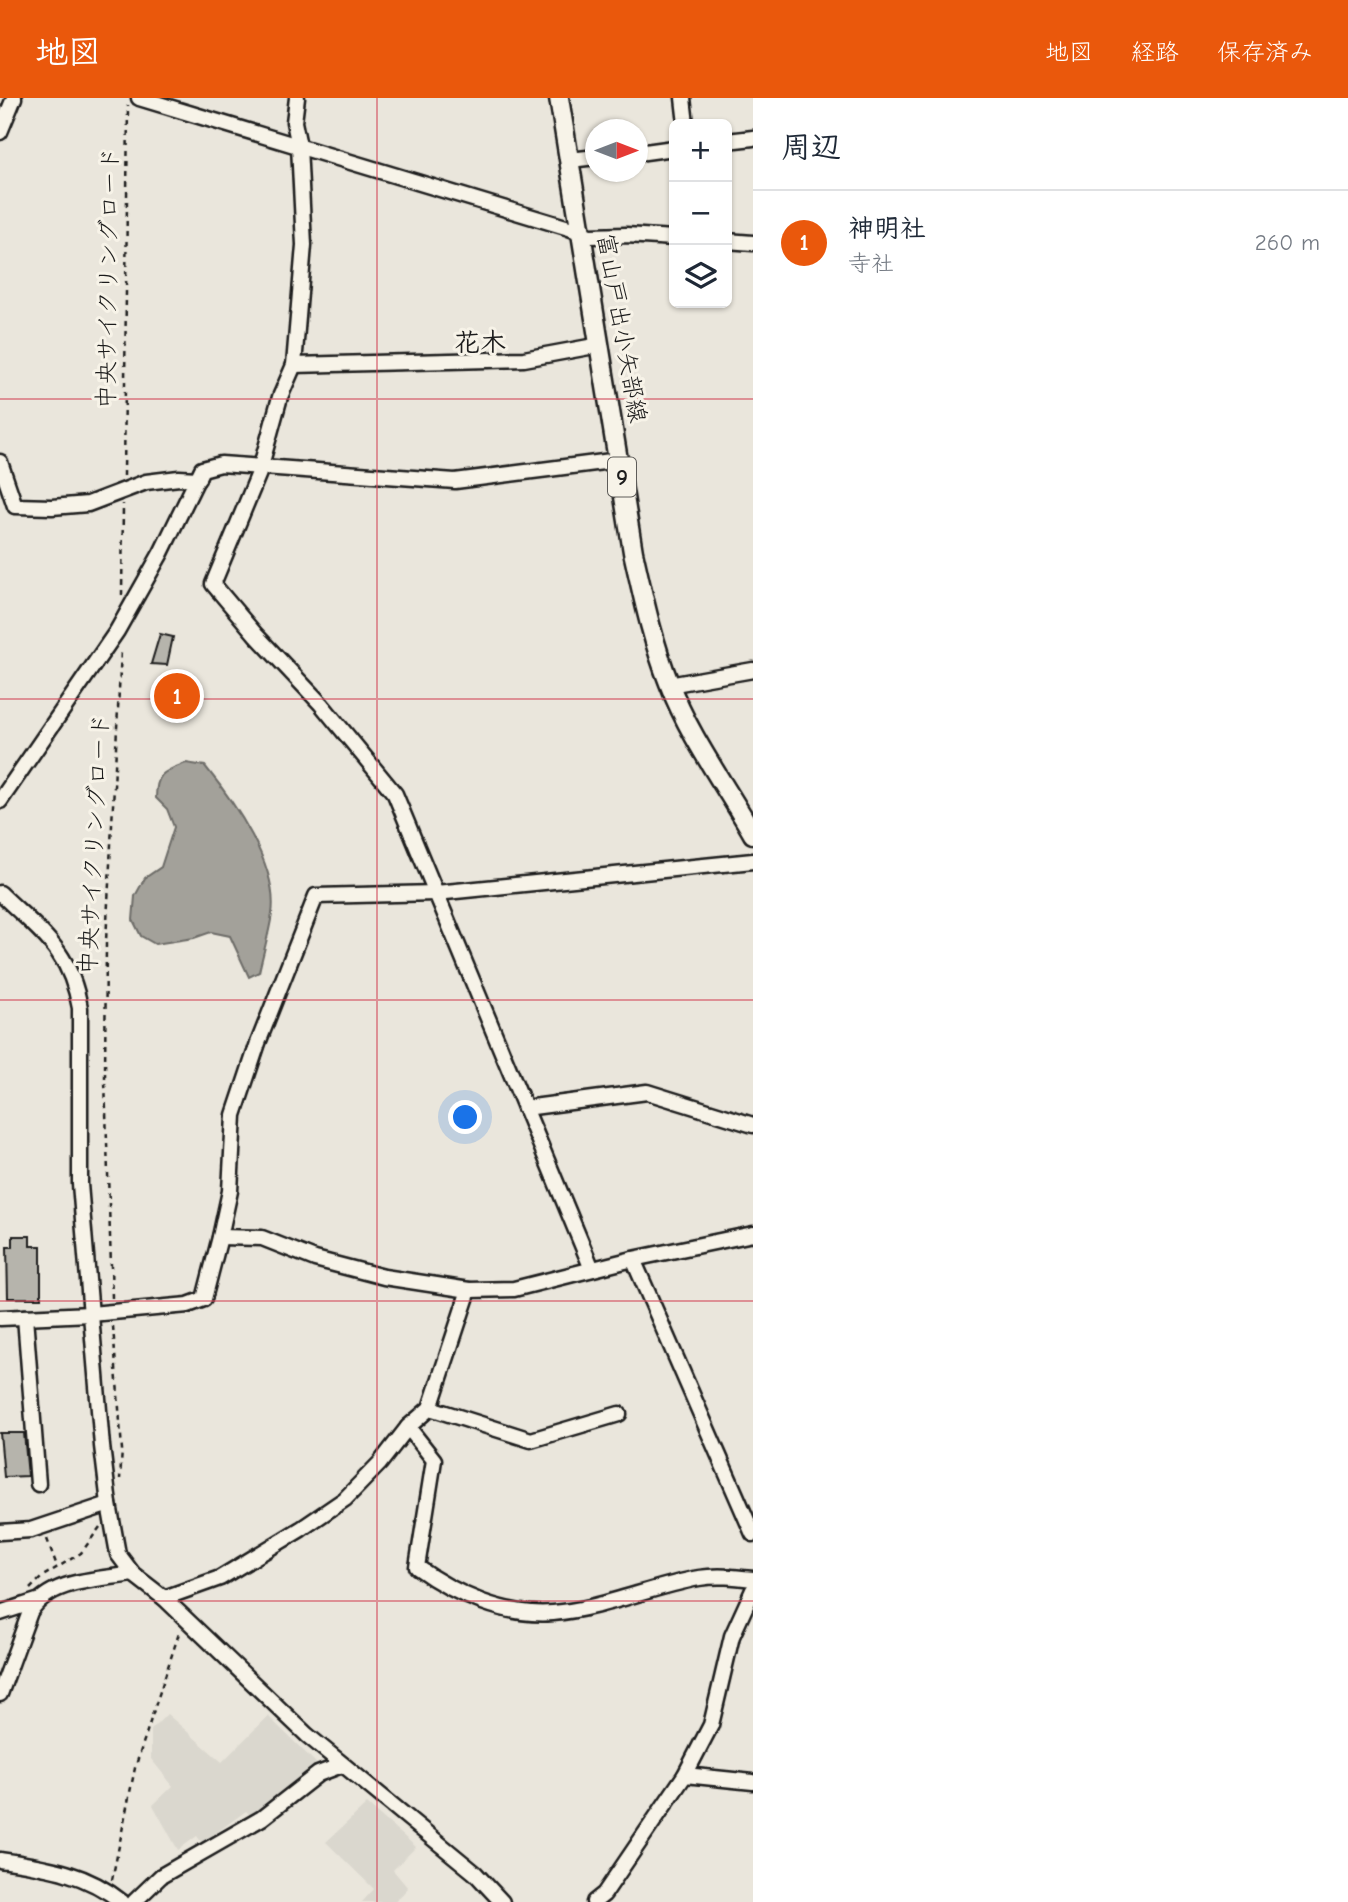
<!DOCTYPE html>
<html lang="ja">
<meta charset="utf-8">
<style>
:root{--surface:#fff;--page:#f6f6f7;--text:#1f2937;--muted:#747a83;--line:#e0e1e3;--accent:#ea580c}
body{margin:0;font-family:"Comic Neue","Klee One",sans-serif;background:var(--page);color:var(--text)}
.controls{position:absolute;right:21px;top:21px;display:grid;overflow:hidden;border-radius:10px;box-shadow:0 2px 5px #0004}
.controls button{width:63px;height:63px;display:grid;place-items:center;padding:0;border:0;border-bottom:2px solid var(--line);background:var(--surface);color:var(--text);font:35px sans-serif}
.compass{position:absolute;left:585px;top:21px;width:63px;height:63px;border-radius:50%;background:var(--surface);box-shadow:0 2px 5px #0004;rotate:90deg}
.you{position:absolute;left:466px;top:1020px;width:24px;height:24px;margin:-18px;border:5px solid #fff;border-radius:50%;background:#1a73e8;box-shadow:0 0 0 10px #1a73e833}
.badge{display:grid;place-items:center;width:46px;height:46px;border-radius:50%;background:var(--accent);color:#fff;font-size:23px;font-weight:700}
.pin{position:absolute;translate:-50% -50%;border:4px solid #fff;box-shadow:0 2px 7px #0006}
.list{margin:0;padding:0;list-style:none}
h2{display:flex;justify-content:space-between;align-items:center;height:91px;margin:0;padding:0 28px;font-size:30px}
h2 small{font-size:23px;font-weight:400;color:var(--muted)}
.list li{display:grid;grid-template-columns:46px 1fr auto;gap:21px;align-items:center;box-sizing:border-box;height:105px;padding:0 28px;border-top:2px solid var(--line)}
.list b{display:block;font-size:26px;white-space:nowrap}
.list p{margin:0;font-size:23px;white-space:nowrap;color:var(--muted)}
.list em{font-size:23px;font-style:normal;color:var(--muted)}
.icon{flex:none;width:38px;height:38px;fill:none;stroke:currentColor;stroke-width:2;stroke-linecap:round;stroke-linejoin:round}
.map{position:relative;flex:none;width:753px;height:1804px;overflow:hidden}
header{display:flex;align-items:center;gap:42px;box-sizing:border-box;height:98px;padding:0 35px;background:var(--accent);color:#fff}
header strong{font-size:33px}
nav{display:flex;gap:38px;margin-inline-start:auto;font-size:24px}
main{display:flex}
aside{flex:1;background:var(--surface)}
.map>svg:first-child{display:block}
.built{fill:#dad7ce}
.water{fill:#a3a19a;stroke:#6d6c68;stroke-width:2}
.building{fill:#b6b4ac;stroke:#1c1c1c;stroke-width:2}
.lines{fill:none;stroke-linecap:round;stroke-linejoin:round}
.minor-casing{stroke:#1c1c1c;stroke-width:19}
.major-casing{stroke:#1c1c1c;stroke-width:23}
.path{stroke:#1c1c1c;stroke-width:2.5;stroke-dasharray:5 5;stroke-linecap:butt}
.minor{stroke:#f7f3e8;stroke-width:14}
.major{stroke:#f7f3e8;stroke-width:18}
.grid{fill:none;stroke:#d1495b;stroke-width:2;stroke-opacity:0.55}
.labels{text-anchor:middle;dominant-baseline:central;stroke-width:6;stroke-linejoin:round;paint-order:stroke}
.shield{fill:#f7f3e8;stroke:#5e5c59;stroke-width:2}
.shield-label{font-size:23px;font-weight:bold;fill:#1c1c1c}
.street-label{font-size:24px;fill:#1c1c1c;stroke:#f7f3e8}
.neighbourhood-label{font-size:26px;font-weight:bold;fill:#1c1c1c;stroke:#f7f3e8}
</style>
<header>
<strong>地図</strong>
<nav><a>地図</a><a>経路</a><a>保存済み</a></nav>
</header>
<main>
<div class="map">
<svg width="753" height="1804" viewBox="0 0 753 1804">
<rect width="100%" height="100%" fill="#eae6dc"/>
<filter id="ink" filterUnits="userSpaceOnUse"><feTurbulence type="fractalNoise" baseFrequency=".0143" numOctaves="2"/><feDisplacementMap in="SourceGraphic" scale="14" xChannelSelector="R" yChannelSelector="G"/><feConvolveMatrix kernelMatrix="1 2 1 2 8 2 1 2 1" color-interpolation-filters="sRGB"/></filter>
<g filter="url(#ink)">
<!-- built -->
<g class="built">
<polygon points="167,1616 222,1664 268,1618 316,1665 252,1719 246,1713 202,1745 197,1738 178,1752 153,1707 173,1688 151,1661 151,1632"/>
<polygon points="367,1706 416,1749 393,1772 408,1790 395,1804 362,1804 374,1791 326,1744"/>
</g>
<!-- water -->
<path class="water" d="M186,665L205,668C234,704 279,768 272,816C269,836 263,855 259,874L249,879L230,838L211,834L194,840L155,846L141,838L133,822L135,798L145,780L161,769L174,729L167,711L156,700C156,674 165,673 186,665Z"/>
<!-- building -->
<g class="building">
<polygon points="160,536 173,539 167,567 151,566"/>
<polygon points="178,589 187,593 181,610 172,607"/>
<polygon points="13,1138 30,1138 30,1148 41,1148 41,1200 8,1200 7,1149 13,1149"/>
<polygon points="0,1335 24,1335 28,1378 4,1379"/>
</g>
<g class="lines">
<!-- minor casing -->
<g class="minor-casing">
<g id="minor">
<polyline points="139,0 569,130 590,138 626,137 674,140"/>
<polyline points="297,0 294,24 299,48 304,147 294,267 280,299 259,375 213,486 256,537 321,606 395,696 592,1171"/>
<polyline points="683,0 686,26"/>
<polyline points="0,34 14,0"/>
<polyline points="727,43 753,40"/>
<polyline points="638,55 674,50"/>
<polyline points="570,62 596,59"/>
<polyline points="727,143 753,145"/>
<polyline points="294,267 524,261 600,247"/>
<polyline points="0,364 15,408 52,409 88,406 146,384 179,380 198,381"/>
<polyline points="669,587 753,572"/>
<polyline points="0,703 117,533 161,455 202,371 221,366 455,383 619,362"/>
<path d="M0,795C40,834 70,851 80,910V1086L102,1348L109,1406L118,1456L133,1476L164,1500L307,1637L475,1775L502,1804"/>
<polyline points="525,1010 647,994 753,1027"/>
<polyline points="220,1139 262,1140 315,1161 384,1179 469,1192 514,1191 633,1161 753,1136"/>
<polyline points="633,1161 753,1436"/>
<polyline points="25,1219 38,1386"/>
<polyline points="0,1220 91,1216 188,1207 204,1201 220,1139 230,1093 234,1017 258,945 316,798 436,795 753,763"/>
<polyline points="430,1310 531,1342 619,1316"/>
<polyline points="408,1329 430,1310 469,1192"/>
<polyline points="0,1434 31,1432 109,1406"/>
<path d="M164,1500L220,1480L301,1431L345,1401L380,1365L408,1329L434,1362L417,1469C454,1496 506,1519 553,1515C602,1511 650,1489 699,1480C717,1477 735,1479 753,1481"/>
<polyline points="0,1515 37,1503"/>
<path d="M0,1596L30,1514C50,1481 98,1482 133,1476"/>
<polyline points="685,1677 753,1684"/>
<path d="M0,1762C45,1769 85,1774 122,1804"/>
<polyline points="134,1804 161,1778 262,1720 318,1676 342,1667"/>
<polyline points="594,1804 604,1796 685,1677 711,1627 732,1538 753,1492"/>
</g>
</g>
<!-- major casing -->
<g class="major-casing">
<path id="major" d="M559,0L633,454C643,498 652,542 669,585C689,638 725,687 753,736"/>
</g>
<!-- path -->
<g class="path">
<polyline points="124,378 128,7"/>
<polyline points="122,497 123,406"/>
<polyline points="112,1200 105,982 106,843 121,553"/>
<polyline points="113,1228 122,1352 120,1381"/>
<polyline points="47,1441 57,1468"/>
<polyline points="30,1491 43,1478 81,1455 100,1429"/>
<polyline points="112,1782 135,1670 180,1532"/>
</g>
<!-- minor -->
<use href="#minor" class="minor"/>
<!-- major -->
<use href="#major" class="major"/>
</g>
</g>
<!-- grid -->
<path class="grid" d="M377,0V1804M0,301H753M0,601H753M0,902H753M0,1203H753M0,1503H753"/>
<g class="labels">
<!-- shield labels -->
<rect class="shield" x="608" y="359.5" width="28" height="39" rx="5"/>
<g class="shield-label">
<text x="622" y="379">9</text>
</g>
<!-- street labels -->
<g class="street-label">
<text transform="translate(108 180) rotate(-89)">中央サイクリングロード</text>
<text transform="translate(622 230) rotate(80)">富山戸出小矢部線</text>
<text transform="translate(94 746) rotate(-87)">中央サイクリングロード</text>
</g>
<!-- neighbourhood labels -->
<g class="neighbourhood-label">
<text x="480" y="245">花木</text>
</g>
</g>
</svg>
<div class="controls">
<button>+</button>
<button>−</button>
<button><svg class="icon" aria-label="layers" viewBox="0 0 24 24"><path d="M12 4l9 5-9 5-9-5zM3 14l9 5 9-5"/></svg></button>
</div>
<svg class="compass" viewBox="-18 -18 36 36"><path d="M0-13l5 13h-10z" fill="#e53935"/><path d="M0 13l5-13h-10z" fill="#747a83"/></svg>
<div class="you"></div>
<div class="pin badge" style="left:177px;top:598px">1</div>
</div>
<aside>
<h2>周辺<small></small></h2>
<ul class="list">
<li><span class="badge">1</span><div><b>神明社</b><p>寺社</p></div><em>260 m</em></li>
</ul>
</aside>
</main>
